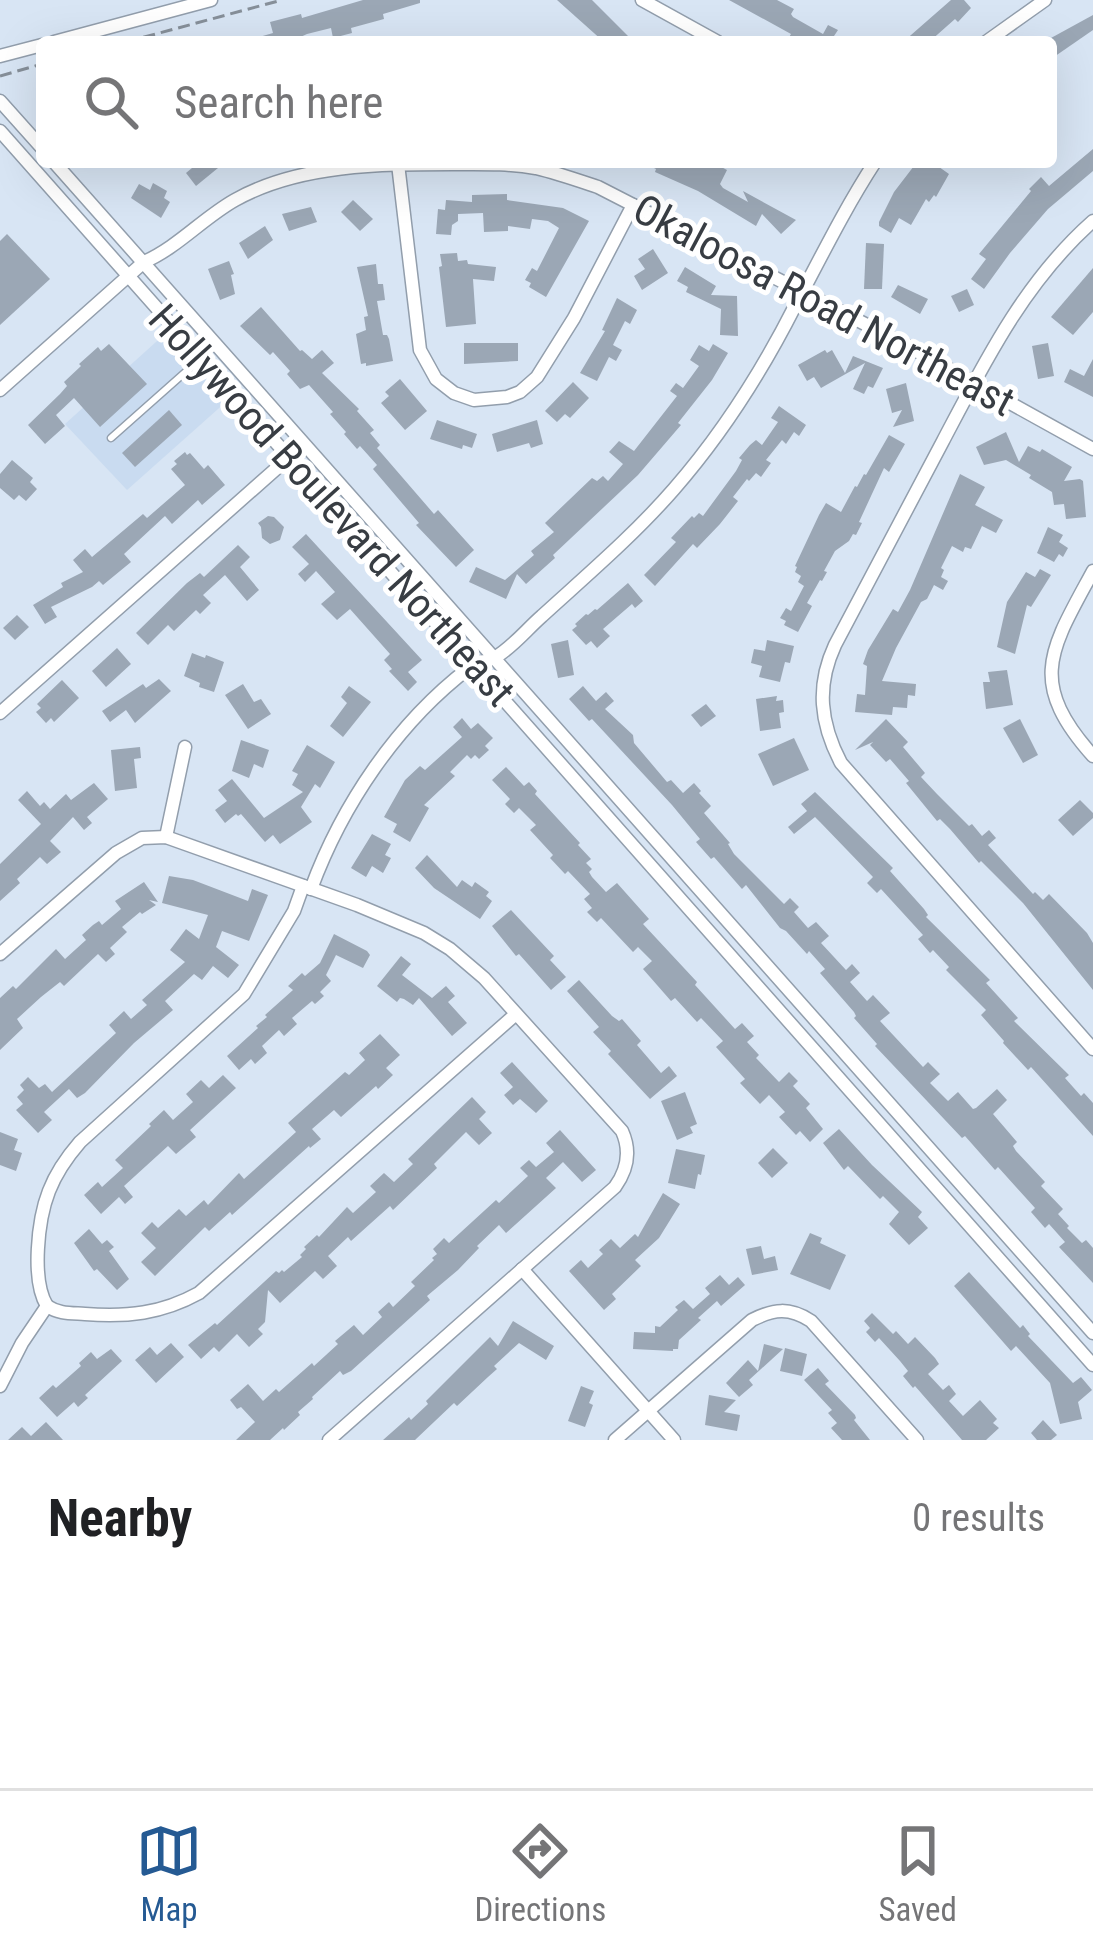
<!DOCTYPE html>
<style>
:root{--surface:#fff;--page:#f6f6f6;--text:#202124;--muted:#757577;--line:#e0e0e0;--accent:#255a93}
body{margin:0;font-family:"Roboto Condensed",sans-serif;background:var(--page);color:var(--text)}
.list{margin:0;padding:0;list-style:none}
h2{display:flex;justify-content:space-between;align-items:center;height:156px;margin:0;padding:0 48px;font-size:51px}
h2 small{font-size:39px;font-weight:400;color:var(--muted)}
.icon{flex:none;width:66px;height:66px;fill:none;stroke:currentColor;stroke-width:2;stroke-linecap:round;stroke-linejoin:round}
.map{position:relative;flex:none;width:1093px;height:1440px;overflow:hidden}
.search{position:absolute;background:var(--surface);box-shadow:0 12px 48px #0002;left:36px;right:36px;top:36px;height:132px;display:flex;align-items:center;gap:30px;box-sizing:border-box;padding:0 42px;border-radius:12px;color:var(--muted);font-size:45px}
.sheet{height:348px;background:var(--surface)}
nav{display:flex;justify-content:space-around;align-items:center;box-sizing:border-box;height:168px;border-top:3px solid var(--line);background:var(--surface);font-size:33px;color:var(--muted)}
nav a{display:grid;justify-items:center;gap:6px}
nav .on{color:var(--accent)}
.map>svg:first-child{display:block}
.built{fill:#c9dbf0}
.building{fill:#9ba7b5}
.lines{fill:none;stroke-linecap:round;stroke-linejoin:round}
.service-casing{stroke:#929eac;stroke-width:9}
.minor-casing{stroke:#929eac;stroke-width:15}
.path{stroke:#868f99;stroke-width:3;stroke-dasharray:12 6;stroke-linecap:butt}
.service{stroke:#fff;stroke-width:6}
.minor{stroke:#fff;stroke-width:12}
.labels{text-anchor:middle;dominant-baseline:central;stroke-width:10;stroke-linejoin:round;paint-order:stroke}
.street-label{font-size:42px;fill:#383d43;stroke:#fff}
</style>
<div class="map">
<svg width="1093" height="1440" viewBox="0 0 1093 1440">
<rect width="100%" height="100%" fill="#d8e5f4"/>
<!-- built -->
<polygon class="built" points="166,333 227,401 127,490 65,424"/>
<!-- building -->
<g class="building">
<polygon points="363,0 420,0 420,3 383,14 384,19 351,28 352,33 333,38 331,28 307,34 296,39 296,42 252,42 252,39 273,33 270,22 301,14 302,18"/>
<polygon points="557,0 592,0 634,42 604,42"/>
<polygon points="729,0 777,0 794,9 791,14 793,17 823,34 828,25 838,30 832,39 837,42 794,42 788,39 791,34"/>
<polygon points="951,0 964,0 971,8 958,22 955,19 929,42 903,42"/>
<polygon points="1093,15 1093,30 1051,59 1051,38"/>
<polygon points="1093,149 1093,171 1048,209 1010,253 984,289 971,279 986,259 979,254 1031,191 1029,189 1041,177 1049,186"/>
<polygon points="199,162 213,162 218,168 196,186 186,173"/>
<polygon points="642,162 712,162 727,170 720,184 723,188 748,202 743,191 796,220 781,234 762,214 756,226 698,191 655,172 656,169"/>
<polygon points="917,162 932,162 949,174 936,197 934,195 929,202 926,199 911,225 899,218 891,233 879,226 879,222 894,192"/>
<polygon points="153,183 167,191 164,198 170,202 161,218 131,198 139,184 150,190"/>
<polygon points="507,194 507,200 563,208 589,221 546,297 529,287 531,283 525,280 532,268 537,271 559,228 548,221 532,219 530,229 508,226 508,231 484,232 483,213 458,214 458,221 452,225 451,235 436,234 438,209 445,210 446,200 472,202 472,195"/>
<polygon points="353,200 373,219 360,231 341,212"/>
<polygon points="311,207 317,222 289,231 282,214"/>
<polygon points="265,226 273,240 248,259 239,243"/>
<polygon points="7,234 50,279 0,325 0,241"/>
<polygon points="866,243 884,244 882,289 864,289"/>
<polygon points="653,249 668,273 642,290 634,276 645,269 638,259"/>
<polygon points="457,253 458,261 467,260 468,264 496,267 494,281 473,279 476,324 446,327 439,267 442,266 440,254"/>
<polygon points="229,261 234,274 231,275 235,294 220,300 208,269"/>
<polygon points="376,264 378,284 383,284 385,300 377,301 383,335 387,335 389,339 393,361 366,366 366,363 361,364 356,334 366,330 364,317 368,316 357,267"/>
<polygon points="685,267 716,286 711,295 737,296 738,336 720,335 721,309 686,292 688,287 677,281"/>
<polygon points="1093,268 1093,312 1073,335 1051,317"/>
<polygon points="898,285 928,299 920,314 891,297"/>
<polygon points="967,289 974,305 959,312 951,296"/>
<polygon points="617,298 637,310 630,324 625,321 613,345 622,350 616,361 609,357 597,381 580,373 605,331 602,330"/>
<polygon points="261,307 300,351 302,350 312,359 322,350 334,363 322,373 359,409 357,411 374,430 370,433 380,445 377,448 434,514 438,510 474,550 456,567 416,525 419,523 373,469 377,465 360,446 357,449 344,434 346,432 330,414 333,412 309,385 300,389 287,374 290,371 273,352 270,355 240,326"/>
<polygon points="464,343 518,343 518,361 464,364"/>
<polygon points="1048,343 1054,376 1038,379 1032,346"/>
<polygon points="109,344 147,384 100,427 74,398 56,415 65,426 45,444 28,425 60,394 67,386 64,382 81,366 79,364 98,347 101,351"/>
<polygon points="713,344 728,353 712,380 678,423 681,425 638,475 553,555 555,558 526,584 517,574 506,599 469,582 476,567 505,580 534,555 531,551 554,532 545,523 592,478 597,481 603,476 608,481 623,464 609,452 619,441 634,451 677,396 670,391 676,383 683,388 699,366 690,360 699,345 709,351"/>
<polygon points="825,350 827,353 832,350 845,373 853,356 883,368 873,388 868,386 864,394 853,389 865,363 821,388 814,377 807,381 798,365"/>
<polygon points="1093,359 1093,397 1064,382 1070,369 1084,376"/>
<polygon points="400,379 427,411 405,430 381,403 389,396 385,392"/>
<polygon points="573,382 589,398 570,418 565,414 557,422 545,411"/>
<polygon points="906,383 914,421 893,427 902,410 892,413 886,389"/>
<polygon points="779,406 806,425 799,436 794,432 786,444 782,440 766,460 771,463 761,477 756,473 749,481 747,479 733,497 738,501 720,524 697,548 693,544 655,586 644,575 676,542 671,538 692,516 694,518 699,513 703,516 736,471 742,460 739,458 750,445 756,440 762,445 778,422 771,418"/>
<polygon points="169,410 182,425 135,467 122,453"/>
<polygon points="437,420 477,434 472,448 463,445 462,449 430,439"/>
<polygon points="537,420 543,444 531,448 529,443 497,452 492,434"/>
<polygon points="1006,432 1019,462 1028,446 1040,452 1042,449 1072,467 1064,481 1080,479 1083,481 1086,517 1066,519 1064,504 1054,505 1052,492 1029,478 1031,475 1006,460 984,465 976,447"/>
<polygon points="889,435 905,444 889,472 884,468 859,522 862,523 856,535 853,534 849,541 835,551 824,571 827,572 822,581 820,580 807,603 812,606 798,632 784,625 786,621 780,618 786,608 791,611 804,586 798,582 801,576 795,572 797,567 795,566 819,515 826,503 841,512 855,486 857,487 864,474 866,475"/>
<polygon points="185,452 187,455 190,453 204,469 208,465 225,485 202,505 198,500 172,524 165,516 124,554 131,562 103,585 99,581 92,587 51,607 57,617 45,624 33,605 63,587 61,583 83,572 73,560 85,549 92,557 143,514 147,518 185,485 171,469 177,464 174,461"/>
<polygon points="12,460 33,478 30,482 37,489 26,501 19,495 14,500 0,488 0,474"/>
<polygon points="960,474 985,487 975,505 1003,520 996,533 982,526 971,549 965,547 963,552 952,546 941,568 944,570 941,577 948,581 943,590 934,585 927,599 921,602 896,648 882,681 916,684 915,696 908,695 907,708 893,707 892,715 855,712 857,694 865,695 867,666 863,664 868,650 893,609 898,612 910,590"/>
<polygon points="268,516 274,517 284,527 280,540 270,544 262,538 261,527 258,523"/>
<polygon points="1048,527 1063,535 1059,542 1068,548 1063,557 1059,554 1054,562 1037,553"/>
<polygon points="306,534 422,660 408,672 417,682 408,691 389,671 392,669 384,660 390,654 350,609 337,620 321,604 335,592 316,571 305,582 298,574 309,564 292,547"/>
<polygon points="238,545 250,557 240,567 259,590 247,601 225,575 203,595 211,603 200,614 196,610 174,631 168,625 148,645 136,633 187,583 200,573 204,577"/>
<polygon points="1040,569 1051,575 1031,607 1027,605 1015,654 997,647 1007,602 1026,572 1035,577"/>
<polygon points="628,583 643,601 635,608 632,604 603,629 610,636 597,648 591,641 586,645 572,630 577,626 575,624 586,614 588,615 595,609 597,610"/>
<polygon points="17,615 29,627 15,640 3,628"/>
<polygon points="568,640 574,675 558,678 551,644"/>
<polygon points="767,640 794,646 790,663 785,662 780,682 759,677 762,666 751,663 754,649 765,651"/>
<polygon points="117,648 131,664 106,687 92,671"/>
<polygon points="192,653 205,658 206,655 224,662 214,692 199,687 200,683 184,676"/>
<polygon points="1007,670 1013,705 986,709 983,682 990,682 988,672"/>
<polygon points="159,679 171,691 135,723 126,710 110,722 102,711 143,684 146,688"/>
<polygon points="62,680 79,698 54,722 51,718 46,723 36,712 41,708 37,704"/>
<polygon points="243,684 254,702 261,699 271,714 248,729 225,695"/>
<polygon points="349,686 371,702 343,737 330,726 347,703 341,697"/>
<polygon points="583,686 596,701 606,692 614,701 605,709 633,735 634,743 667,782 671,780 683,793 694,783 701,791 699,793 711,806 704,813 730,843 728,844 734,854 784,904 790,898 799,907 794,912 808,928 816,922 829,936 821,943 846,970 852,964 860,973 850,982 867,1001 873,995 890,1013 880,1021 923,1067 928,1062 940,1074 930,1083 948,1101 958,1092 973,1109 976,1108 997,1089 1007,1100 993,1114 1017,1142 1013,1146 1016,1151 1045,1182 1041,1186 1063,1209 1058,1214 1069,1226 1067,1228 1082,1243 1086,1240 1093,1248 1093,1283 1059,1247 1065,1242 1049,1224 1045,1228 1031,1212 1035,1208 998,1167 995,1170 965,1136 962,1138 875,1046 877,1044 854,1018 856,1016 854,1012 820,973 825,969 809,951 807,954 786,931 780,928 746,885 742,889 714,857 711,859 696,842 700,839 672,805 592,719 589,721 569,699"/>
<polygon points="777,696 776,701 783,700 784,712 779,713 781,728 760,731 756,699"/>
<polygon points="706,704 716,716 701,727 691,715"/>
<polygon points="462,718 471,729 478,723 493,738 485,746 489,750 479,759 475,755 471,759 467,755 450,772 455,776 424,805 429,808 410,842 393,832 397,824 384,817 405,780 420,766 425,770 462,737 453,727"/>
<polygon points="886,719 908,742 903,747 925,773 921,777 937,794 969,826 972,824 982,836 989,830 996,838 988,845 1033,894 1035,892 1043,900 1049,894 1087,933 1093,943 1093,990 1023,903 981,861 979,863 950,829 940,819 937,821 906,783 909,781 890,759 886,762 870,745 873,742 855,750"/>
<polygon points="1020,719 1038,755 1023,763 1003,728"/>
<polygon points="794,738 809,770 773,786 758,754"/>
<polygon points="241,740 269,750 263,768 254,764 249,778 232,771"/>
<polygon points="307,745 335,762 320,788 315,784 301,807 312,822 280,844 273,835 265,842 241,814 238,816 236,814 225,823 215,810 227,801 218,790 232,779 264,818 303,792 292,785 298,774 292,771"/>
<polygon points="140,747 141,758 134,759 137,788 115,791 111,750"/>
<polygon points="506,767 524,786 529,782 537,791 535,794 580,843 578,845 591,859 586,863 592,869 589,872 592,877 606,892 617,883 649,919 643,924 697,982 695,985 735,1029 742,1023 754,1036 747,1042 759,1055 756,1058 779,1082 789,1072 798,1081 793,1086 810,1104 806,1108 823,1129 810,1142 800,1131 796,1135 779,1117 785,1112 769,1095 760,1104 740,1083 745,1079 716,1047 723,1041 701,1018 697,1022 675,998 671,1001 643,969 652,961 638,947 633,952 601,918 597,922 587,912 592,908 584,899 590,894 568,871 565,874 550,858 553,855 530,830 536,825 519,808 514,813 505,804 510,799 492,780"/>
<polygon points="94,783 108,799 87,817 92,823 84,830 73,817 50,841 61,852 47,864 40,857 17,879 20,883 0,901 0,864 41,824 18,800 27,791 40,806 44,802 50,809 66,794 71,800"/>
<polygon points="815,792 893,868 890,871 924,909 928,915 926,917 990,980 986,983 1018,1018 1014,1021 1069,1075 1065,1078 1081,1096 1084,1093 1093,1103 1093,1136 1031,1067 1028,1070 1003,1043 1004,1041 981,1015 986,1010 946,970 949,967 933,950 930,953 918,939 923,935 881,889 877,893 867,883 873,877 820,822 815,817 794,834 788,827 807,811 801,804"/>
<polygon points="1080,800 1093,813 1093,818 1073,836 1058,820"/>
<polygon points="372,834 391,844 385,855 391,858 383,873 372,866 366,877 351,868"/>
<polygon points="427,855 457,887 462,880 472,887 475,882 489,892 486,896 492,901 480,919 434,888 415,868"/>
<polygon points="169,876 193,880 248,901 252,889 268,895 249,941 222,931 216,947 239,965 228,978 213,966 202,980 194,974 165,1001 173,1010 134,1043 85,1093 77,1098 69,1089 44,1112 52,1120 38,1133 16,1110 23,1104 17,1097 24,1090 20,1085 28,1077 39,1088 45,1084 52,1092 116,1033 109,1025 124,1011 131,1019 147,1005 142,1000 185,962 170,950 186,929 199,939 208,915 162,903"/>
<polygon points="144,882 158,902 149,900 156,905 142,914 140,912 122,927 127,932 110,948 115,954 106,962 98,954 64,986 60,982 41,997 17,1019 23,1028 0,1050 0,998 13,986 16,989 56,949 65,959 86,940 82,935 93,925 99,921 102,925 121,909 115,901"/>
<polygon points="511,910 554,956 550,960 566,977 551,990 519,954 516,956 492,926"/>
<polygon points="334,934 367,951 370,955 363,968 336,955 326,975 331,981 320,992 324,996 315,1004 312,1001 292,1018 297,1024 284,1036 279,1030 262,1046 267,1053 255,1064 251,1059 239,1070 227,1056 258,1028 256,1026 267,1017 265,1015 293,990 288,986 302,973 305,976 320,963"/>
<polygon points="401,956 411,964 402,975 432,998 446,986 455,996 448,1002 467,1023 452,1036 419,998 413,1005 404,999 400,998 397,1002 377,986"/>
<polygon points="579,980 612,1016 619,1021 622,1019 641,1041 637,1045 661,1073 669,1066 677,1076 650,1099 608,1054 611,1051 593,1032 599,1027 567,991"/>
<polygon points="380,1034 400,1055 386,1068 393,1075 378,1089 376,1086 341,1117 334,1110 312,1129 321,1139 310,1148 309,1146 232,1215 230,1212 209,1231 205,1227 155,1276 141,1262 156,1248 141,1233 152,1222 158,1228 179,1209 186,1216 204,1200 208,1205 239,1173 244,1179 296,1132 288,1123 345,1072 349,1075 365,1060 359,1053"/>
<polygon points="512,1062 548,1101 536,1113 520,1099 513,1105 504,1095 513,1087 500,1073"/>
<polygon points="223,1075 236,1088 190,1130 196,1137 176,1154 168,1146 124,1186 133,1197 125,1204 119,1197 101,1214 84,1195 98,1182 102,1187 123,1168 115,1160 151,1126 149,1124 164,1110 173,1120 193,1102 186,1094 201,1080 209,1088"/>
<polygon points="685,1092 697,1124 690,1127 693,1133 677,1140 661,1101"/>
<polygon points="472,1097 486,1112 479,1119 492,1133 479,1145 466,1132 434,1164 437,1168 393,1210 390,1206 351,1241 348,1237 328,1256 337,1266 323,1279 315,1271 280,1303 268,1290 265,1322 258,1329 263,1334 249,1347 237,1334 219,1352 214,1347 201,1359 188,1345 215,1323 217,1325 276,1271 279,1273 282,1270 284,1272 302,1257 300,1255 306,1249 304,1247 317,1235 319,1237 347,1207 353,1213 376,1192 370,1186 384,1173 394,1182 413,1164 408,1159"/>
<polygon points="839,1129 872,1165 922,1212 918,1217 928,1228 909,1245 889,1224 899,1212 883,1196 880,1199 848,1166 844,1170 823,1143"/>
<polygon points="560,1130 596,1170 582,1182 563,1162 546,1178 556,1188 506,1233 499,1225 477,1246 479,1248 458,1270 427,1296 430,1300 351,1371 343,1375 340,1371 312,1397 313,1399 298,1412 300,1415 284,1430 283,1428 270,1440 236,1440 255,1422 241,1407 237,1409 230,1400 248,1384 263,1401 276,1389 279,1392 312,1363 314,1366 338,1344 335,1341 354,1325 363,1335 382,1317 378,1312 389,1302 393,1307 415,1286 411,1282 434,1260 432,1258 437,1254 433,1249 444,1238 449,1243 496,1200 499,1203 528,1176 520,1168 529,1160 536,1167 554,1152 546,1143"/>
<polygon points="0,1132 18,1139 14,1150 22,1153 16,1171 0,1165"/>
<polygon points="773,1148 788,1163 772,1178 758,1163"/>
<polygon points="676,1149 705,1155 701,1175 698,1174 695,1189 668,1183"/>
<polygon points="663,1193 680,1204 659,1238 635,1260 641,1266 612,1294 616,1299 604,1310 569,1271 581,1260 588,1268 603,1254 599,1250 611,1239 620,1248 635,1234 638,1237"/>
<polygon points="89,1229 102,1244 107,1240 114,1247 109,1251 129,1279 117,1290 97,1269 94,1271 74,1243"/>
<polygon points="810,1233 822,1238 820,1243 846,1255 830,1290 790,1274"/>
<polygon points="761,1246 764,1259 775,1256 778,1270 752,1275 746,1249"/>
<polygon points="969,1272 1020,1328 1023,1325 1030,1334 1028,1336 1073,1383 1081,1377 1092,1390 1078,1402 1082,1419 1060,1424 1050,1383 1016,1346 1011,1351 954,1286"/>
<polygon points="720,1275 729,1285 738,1277 745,1285 721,1306 717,1301 698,1318 701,1320 679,1340 678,1349 673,1349 673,1351 633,1349 634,1332 655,1333 655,1326 660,1327 678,1310 675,1307 684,1300 693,1309 710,1294 705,1288"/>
<polygon points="872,1313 893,1334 896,1331 908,1344 915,1337 935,1358 939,1364 928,1374 943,1390 949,1385 956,1394 949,1401 963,1416 980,1400 997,1419 993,1423 999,1428 986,1440 962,1440 915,1386 913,1388 903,1376 908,1371 900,1361 879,1338 875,1342 866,1332 870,1328 864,1321"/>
<polygon points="513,1321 554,1346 546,1360 519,1343 494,1366 497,1369 488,1377 457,1406 454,1403 415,1440 383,1440 409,1417 411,1420 428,1404 426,1401 490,1337 498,1346"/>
<polygon points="171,1343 184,1357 156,1383 135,1360 150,1347 157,1355"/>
<polygon points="764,1344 783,1349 749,1380 753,1385 739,1397 726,1383 748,1360 758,1371"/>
<polygon points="785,1348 807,1354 802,1376 780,1371"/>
<polygon points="111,1349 122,1361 85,1395 88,1398 78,1407 74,1402 57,1417 39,1398 53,1385 56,1388 81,1366 79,1363 91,1352 97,1359"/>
<polygon points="818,1368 829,1381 825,1384 855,1415 856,1418 854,1420 870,1440 842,1440 831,1428 837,1423 828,1413 832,1410 804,1380"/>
<polygon points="581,1386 594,1391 589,1403 593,1405 585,1427 568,1421"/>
<polygon points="709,1395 736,1400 724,1412 740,1415 737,1431 705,1425"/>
<polygon points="1043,1420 1057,1435 1051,1440 1037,1440 1031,1433"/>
<polygon points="46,1422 63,1440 8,1440 22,1427 31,1436"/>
</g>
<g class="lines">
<!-- service casing -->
<g class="service-casing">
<polyline id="service" points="111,438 199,360"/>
</g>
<!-- minor casing -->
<g class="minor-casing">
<g id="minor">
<polyline points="642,0 718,42"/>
<polyline points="54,42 211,0"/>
<polyline points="986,42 1045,0"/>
<polyline points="0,56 42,45"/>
<polyline points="0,101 42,148"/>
<polyline points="0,131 1093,1365"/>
<polyline points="54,162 1093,1333"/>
<polyline points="398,164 420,350 436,379 454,393 474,400 507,397 520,392 537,377 574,318 633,205"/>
<path d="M1093,221C1025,281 985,361 943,441C907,509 871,577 835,645C816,686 820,723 841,763L1093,1049"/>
<path d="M0,390L144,262C178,247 203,218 235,200C299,164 381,164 452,164C480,164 508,163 536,168C557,173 577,180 598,187L902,343L1093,449"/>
<path d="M1093,571C1051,649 1026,681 1093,756"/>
<polyline points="0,713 294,453"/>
<polyline points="166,837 185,747"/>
<path d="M311,889C342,805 397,723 469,668C476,662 485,662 494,658C511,649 527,629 542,616C587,575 634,535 674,489C722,434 762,371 795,306C821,257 845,208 875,162"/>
<path d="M0,954L116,853L142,838L166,837L357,905L424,933L450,949L484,978L622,1131C631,1151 628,1169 615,1187L329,1440"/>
<polyline points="522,1269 674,1440"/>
<path d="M47,1306C59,1314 71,1313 85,1314C127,1317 161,1314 199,1293L516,1014"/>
<path d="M47,1306C31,1280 38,1219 49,1191C56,1173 67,1157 80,1142L244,994L294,911L303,886"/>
<polyline points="0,1386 22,1343 47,1306"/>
<path d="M615,1440L752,1320C774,1309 789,1307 811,1321L917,1440"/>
</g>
</g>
<!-- path -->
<g class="path">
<polyline points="126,42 282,0"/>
<polyline points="0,76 42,64"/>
</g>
<!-- service -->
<use href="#service" class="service"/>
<!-- minor -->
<use href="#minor" class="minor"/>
</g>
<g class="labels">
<!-- street labels -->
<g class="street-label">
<text transform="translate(824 305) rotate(28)">Okaloosa Road Northeast</text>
<text transform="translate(332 505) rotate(48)">Hollywood Boulevard Northeast</text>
</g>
</g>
</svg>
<div class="search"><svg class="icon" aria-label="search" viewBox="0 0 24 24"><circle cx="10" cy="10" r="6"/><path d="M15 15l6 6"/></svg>Search here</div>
</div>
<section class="sheet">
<h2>Nearby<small>0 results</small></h2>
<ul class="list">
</ul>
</section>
<nav>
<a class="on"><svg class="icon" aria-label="map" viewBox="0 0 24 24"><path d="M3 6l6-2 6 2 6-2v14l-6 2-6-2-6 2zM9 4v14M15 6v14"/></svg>Map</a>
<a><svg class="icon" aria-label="directions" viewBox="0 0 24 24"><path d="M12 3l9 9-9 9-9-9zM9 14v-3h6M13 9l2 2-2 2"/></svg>Directions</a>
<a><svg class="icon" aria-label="saved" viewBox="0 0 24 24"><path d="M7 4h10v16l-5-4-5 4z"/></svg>Saved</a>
</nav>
